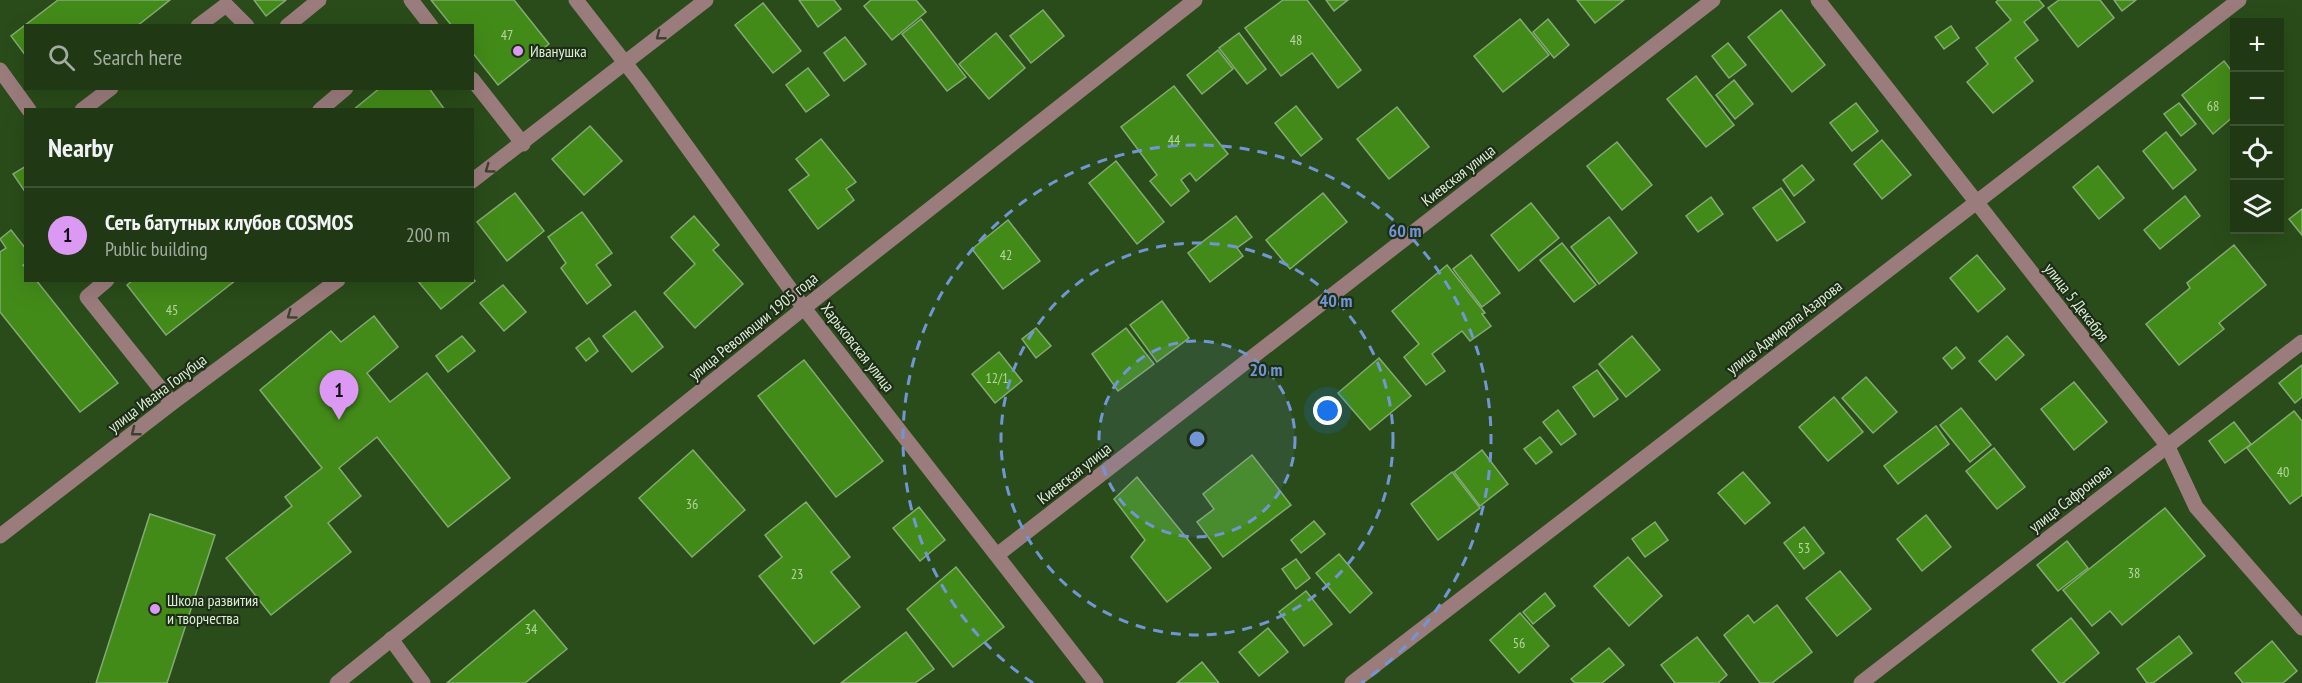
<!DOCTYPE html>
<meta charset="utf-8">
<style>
:root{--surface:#203914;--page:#2d4422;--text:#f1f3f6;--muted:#a2aca0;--line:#3d5334;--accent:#dc99f4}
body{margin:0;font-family:"PT Sans Narrow",sans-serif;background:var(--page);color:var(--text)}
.controls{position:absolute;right:18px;top:18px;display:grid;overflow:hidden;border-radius:0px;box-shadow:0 6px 24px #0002}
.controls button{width:54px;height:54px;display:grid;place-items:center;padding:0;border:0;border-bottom:2px solid var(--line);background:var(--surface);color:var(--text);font:30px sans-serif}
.you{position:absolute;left:1328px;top:411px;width:21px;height:21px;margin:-15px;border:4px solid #fff;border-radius:50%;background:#1a73e8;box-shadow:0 0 0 9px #1a73e833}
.badge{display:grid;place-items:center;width:39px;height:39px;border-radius:50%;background:var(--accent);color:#111;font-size:20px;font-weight:700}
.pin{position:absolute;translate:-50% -50px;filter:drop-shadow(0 2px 3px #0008)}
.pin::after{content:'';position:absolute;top:32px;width:21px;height:18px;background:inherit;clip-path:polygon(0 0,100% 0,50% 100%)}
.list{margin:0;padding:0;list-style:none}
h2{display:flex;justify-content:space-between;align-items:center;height:78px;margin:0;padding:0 24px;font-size:26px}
h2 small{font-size:20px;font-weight:400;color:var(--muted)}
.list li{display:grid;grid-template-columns:39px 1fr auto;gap:18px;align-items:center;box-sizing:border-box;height:96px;padding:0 24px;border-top:2px solid var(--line)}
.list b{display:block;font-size:22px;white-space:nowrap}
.list p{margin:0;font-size:20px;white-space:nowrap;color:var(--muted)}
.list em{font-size:20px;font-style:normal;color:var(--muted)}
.icon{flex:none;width:33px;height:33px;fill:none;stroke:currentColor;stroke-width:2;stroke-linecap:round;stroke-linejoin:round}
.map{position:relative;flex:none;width:2302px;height:683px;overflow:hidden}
.search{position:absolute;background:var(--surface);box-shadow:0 6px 24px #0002;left:24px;top:24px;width:450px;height:66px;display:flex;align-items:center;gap:15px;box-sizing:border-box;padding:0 21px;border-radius:0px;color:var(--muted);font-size:22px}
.panel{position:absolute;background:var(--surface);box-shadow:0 6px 24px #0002;left:24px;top:108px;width:450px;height:174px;border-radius:0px}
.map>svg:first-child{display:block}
.building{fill:#438b19;stroke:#83aa74;stroke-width:1.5}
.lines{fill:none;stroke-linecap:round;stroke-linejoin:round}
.minor{stroke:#9b7c7c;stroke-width:15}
.oneway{stroke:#3d4131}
.ring{fill:none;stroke:#7296d5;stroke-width:3;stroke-dasharray:10 8}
.poi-dot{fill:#dc99f4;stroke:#1e2d18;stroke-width:2}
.labels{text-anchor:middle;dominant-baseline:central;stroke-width:4.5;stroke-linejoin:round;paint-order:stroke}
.number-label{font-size:14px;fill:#b4d5a4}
.poi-label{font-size:16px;fill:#daeed2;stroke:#1e2d18;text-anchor:start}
.street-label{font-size:16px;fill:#daeed2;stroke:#1e2d18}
.centre{fill:#7296d5;stroke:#1e2d18;stroke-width:3}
.ring-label{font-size:18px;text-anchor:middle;font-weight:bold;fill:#7296d5;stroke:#1e2d18;stroke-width:4.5;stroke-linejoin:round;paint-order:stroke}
</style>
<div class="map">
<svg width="2302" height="683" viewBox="0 0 2302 683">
<rect width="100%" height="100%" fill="#2a4c1a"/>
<!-- building -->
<g class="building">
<polygon points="58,0 170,0 137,26 26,26 26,56 11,36"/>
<polygon points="254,0 286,0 266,16"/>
<polygon points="431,0 514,0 549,44 498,85 472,52 472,26 452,26"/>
<polygon points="799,0 834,0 841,9 818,27"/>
<polygon points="871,0 916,0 926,12 892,40 864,6"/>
<polygon points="1283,0 1307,0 1361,70 1338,88 1312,53 1281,76 1245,28"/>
<polygon points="1326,0 1348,0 1334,11"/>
<polygon points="1577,0 1624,0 1595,23"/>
<polygon points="1998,0 2039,0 2044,6 2024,22 2038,40 2015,58 2033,81 1993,113 1967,82 1988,64 1976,48 2011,20 1996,2"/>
<polygon points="2059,0 2100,0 2114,18 2078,47 2048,8"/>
<polygon points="2114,0 2136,0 2122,11"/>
<polygon points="763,3 801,51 773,73 735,25"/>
<polygon points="1043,10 1064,36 1031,63 1010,36"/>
<polygon points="1781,10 1825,65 1792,92 1748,37"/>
<polygon points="921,19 966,77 947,91 902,34"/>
<polygon points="1520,19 1549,55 1503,92 1474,56"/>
<polygon points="1548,19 1569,45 1554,58 1533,32"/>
<polygon points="1951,26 1959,38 1944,49 1935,37"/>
<polygon points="996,33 1025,68 989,99 959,64"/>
<polygon points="1239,33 1266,69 1247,84 1219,48"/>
<polygon points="845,37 866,64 844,81 824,53"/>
<polygon points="1728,43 1746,65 1729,78 1712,56"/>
<polygon points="1218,50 1233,69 1202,94 1187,75"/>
<polygon points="2224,61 2234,74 2234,116 2213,134 2182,95"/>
<polygon points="808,68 829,95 806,112 786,85"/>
<polygon points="1696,76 1734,125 1706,147 1667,99"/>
<polygon points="1734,80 1753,104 1735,119 1716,95"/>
<polygon points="1174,86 1228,154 1196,181 1190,173 1181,180 1189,191 1171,206 1150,181 1157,175 1121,127"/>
<polygon points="380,88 429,88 445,110 353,110"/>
<polygon points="1856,103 1878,131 1852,151 1830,123"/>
<polygon points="2179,103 2196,124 2181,136 2164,114"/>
<polygon points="1296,106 1322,139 1301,156 1275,123"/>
<polygon points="1397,107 1429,147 1389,179 1357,139"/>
<polygon points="590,126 622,161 584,195 552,159"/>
<polygon points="2166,132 2196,170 2173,189 2143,151"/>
<polygon points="821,139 856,182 846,189 854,200 818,229 789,190 809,175 796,159"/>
<polygon points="1882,140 1911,175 1882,199 1854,164"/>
<polygon points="1617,142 1652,185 1622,210 1587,166"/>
<polygon points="1116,161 1164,222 1137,244 1089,183"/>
<polygon points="1802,165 1814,180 1794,196 1783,180"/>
<polygon points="26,166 26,193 13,174"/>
<polygon points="2098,166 2124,198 2099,219 2073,187"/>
<polygon points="1781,188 1805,222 1777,241 1753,208"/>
<polygon points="515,193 544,231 507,261 477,222"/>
<polygon points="1323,193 1347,222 1290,269 1266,240"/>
<polygon points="2185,196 2200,216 2160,249 2144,230"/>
<polygon points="1711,197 1723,214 1698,232 1686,216"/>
<polygon points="1531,203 1559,238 1519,271 1491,235"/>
<polygon points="2302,209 2302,235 2289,219"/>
<polygon points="582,212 612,253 596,265 611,285 587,304 561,268 566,263 548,237"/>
<polygon points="694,216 719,245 713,250 743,284 695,328 664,293 695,264 671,237"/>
<polygon points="1236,216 1252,237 1237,248 1243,256 1210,282 1188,253"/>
<polygon points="1609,217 1637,253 1599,284 1571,247"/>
<polygon points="1008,220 1040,261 1003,289 972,249"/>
<polygon points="11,230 26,249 26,263 23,265 26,268 26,280 36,280 118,383 80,412 0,312 0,252 6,248 0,239"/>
<polygon points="1562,243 1596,285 1574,302 1540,260"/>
<polygon points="2234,245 2266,285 2219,323 2224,329 2179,365 2146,324 2190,288 2187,283"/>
<polygon points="1471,255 1500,293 1482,307 1453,269"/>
<polygon points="1977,255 2005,289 1978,312 1950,278"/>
<polygon points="1447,265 1485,313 1482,314 1491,326 1470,341 1462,331 1432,354 1445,371 1426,385 1404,357 1419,344 1392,311"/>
<polygon points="472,278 475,281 441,309 417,280 472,280"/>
<polygon points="133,280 236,280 166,335 127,285"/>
<polygon points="503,285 526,312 504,331 480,303"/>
<polygon points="1162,301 1189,338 1157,362 1130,325"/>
<polygon points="635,311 663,347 632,372 603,336"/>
<polygon points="374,316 398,347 367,373 390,402 427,373 510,478 448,527 377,437 339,468 361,496 328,523 351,552 271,615 226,558 292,506 285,497 322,468 260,390 331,331 341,342"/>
<polygon points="1036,328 1051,346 1036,358 1022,339"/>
<polygon points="1126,328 1154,364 1118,391 1092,354"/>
<polygon points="462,336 475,351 448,372 436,356"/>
<polygon points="1632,336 1660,370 1626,397 1599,364"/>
<polygon points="2007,336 2024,355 1996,380 1979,361"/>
<polygon points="589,338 598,351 586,361 576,348"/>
<polygon points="1956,347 1965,358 1952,369 1943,358"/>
<polygon points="999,352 1022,381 995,403 972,374"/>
<polygon points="1379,358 1411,396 1370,430 1338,393"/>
<polygon points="804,360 883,461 836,497 758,396"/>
<polygon points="2302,365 2302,397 2295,403 2279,383"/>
<polygon points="1597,370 1618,399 1594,417 1573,387"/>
<polygon points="1866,377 1897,412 1873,433 1842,398"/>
<polygon points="2074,382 2107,422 2074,450 2041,409"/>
<polygon points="1834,397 1863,432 1828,461 1799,427"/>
<polygon points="1961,408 1991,445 1970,462 1940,425"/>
<polygon points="1558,410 1576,434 1561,445 1543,422"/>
<polygon points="2294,411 2302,421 2302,495 2290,504 2247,448"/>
<polygon points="2234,422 2251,444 2225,463 2209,441"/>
<polygon points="1936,426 1949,444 1898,484 1884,466"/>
<polygon points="1540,437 1552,452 1536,464 1524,449"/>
<polygon points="1994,448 2025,487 1997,509 1966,471"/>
<polygon points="693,450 745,510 692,557 639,498"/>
<polygon points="1482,450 1508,484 1480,506 1454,472"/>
<polygon points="1252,455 1291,505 1223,557 1197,522 1214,509 1203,494"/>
<polygon points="1452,472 1480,508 1438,540 1411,504"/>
<polygon points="1743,472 1770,503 1745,524 1718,493"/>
<polygon points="1137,477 1211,568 1167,602 1131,557 1145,540 1114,499"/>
<polygon points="806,502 850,557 831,572 860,607 814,644 759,576 782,557 765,535"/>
<polygon points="919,507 945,540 920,561 893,528"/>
<polygon points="2165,508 2205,556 2122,625 2110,611 2092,626 2063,590"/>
<polygon points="150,514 215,535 167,683 96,683"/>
<polygon points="1926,515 1951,547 1922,571 1897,539"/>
<polygon points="1314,521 1325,534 1301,553 1291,540"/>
<polygon points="1655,522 1668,540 1645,557 1632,539"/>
<polygon points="1804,527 1824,553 1804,569 1784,543"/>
<polygon points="2067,541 2088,568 2058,591 2037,565"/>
<polygon points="1339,554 1372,593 1350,613 1316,573"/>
<polygon points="1628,557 1662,596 1629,626 1594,586"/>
<polygon points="1296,559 1310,578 1296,589 1282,569"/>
<polygon points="956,567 1004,627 953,667 907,609"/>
<polygon points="1840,571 1871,609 1837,636 1806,598"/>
<polygon points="1306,591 1332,624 1304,646 1279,612"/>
<polygon points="1545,593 1555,606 1533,624 1523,612"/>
<polygon points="1777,605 1812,652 1772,683 1760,683 1724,635 1748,615 1754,623"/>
<polygon points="534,610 567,649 525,683 447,683"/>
<polygon points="1520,613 1549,646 1519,673 1490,640"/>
<polygon points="2071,618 2099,653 2063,683 2059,683 2032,650"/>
<polygon points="1268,628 1288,652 1259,676 1239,652"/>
<polygon points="906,632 934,669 915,683 841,683"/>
<polygon points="2179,636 2192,653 2153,683 2147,683 2137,669"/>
<polygon points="1697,637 1727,675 1718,683 1675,683 1661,665"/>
<polygon points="2272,641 2297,671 2283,683 2243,683 2235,673"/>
<polygon points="1609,648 1624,665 1602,683 1575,683 1571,679"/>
<polygon points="1202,662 1219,683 1177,683"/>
</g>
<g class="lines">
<!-- minor -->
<g class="minor">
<polyline points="411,0 431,26"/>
<polyline points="576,0 640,82 804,308 1096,683"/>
<polyline points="1818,0 2167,445 2196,507 2302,628"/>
<polyline points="198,26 226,5 247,26"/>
<polyline points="287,26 319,0"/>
<polyline points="0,70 29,110"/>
<polyline points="472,79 523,144"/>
<polyline points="82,110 111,88"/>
<polyline points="320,110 346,88"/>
<polyline points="472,181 706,0"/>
<polyline points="107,280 87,297 172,403"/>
<polyline points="0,536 172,403 338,280"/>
<polyline points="997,555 1713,0"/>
<polyline points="391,639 423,683"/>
<polyline points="337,683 804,308 1195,0"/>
<polyline points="1352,683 2239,0"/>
<polyline points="1861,683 2302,342"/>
</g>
</g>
<!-- one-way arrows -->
<defs><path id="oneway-chevron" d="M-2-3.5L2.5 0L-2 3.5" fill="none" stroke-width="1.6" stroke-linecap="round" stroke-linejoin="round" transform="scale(1.5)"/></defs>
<g class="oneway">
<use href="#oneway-chevron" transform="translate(660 36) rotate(142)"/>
<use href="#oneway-chevron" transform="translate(489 169) rotate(144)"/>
<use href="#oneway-chevron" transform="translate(291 315) rotate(144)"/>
<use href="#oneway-chevron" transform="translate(135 432) rotate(142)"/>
</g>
<!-- distance rings -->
<circle cx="1197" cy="439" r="98" fill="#7296d5" fill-opacity=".12"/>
<g class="ring">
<circle cx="1197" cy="439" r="98"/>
<circle cx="1197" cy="439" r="196"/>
<path d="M1033 683A294 294 0 1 1 1361 683"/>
</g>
<!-- markers -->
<g class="poi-dot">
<circle cx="518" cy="51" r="6"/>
<circle cx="155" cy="609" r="6"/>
</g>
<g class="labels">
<!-- number labels -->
<g class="number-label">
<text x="507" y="35">47</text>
<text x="1296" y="40">48</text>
<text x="2213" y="106">68</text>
<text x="1174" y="140">44</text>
<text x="1006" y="255">42</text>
<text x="172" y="310">45</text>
<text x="997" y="378">12/1</text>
<text x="2283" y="472">40</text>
<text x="692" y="504">36</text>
<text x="1804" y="548">53</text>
<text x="2134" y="573">38</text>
<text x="797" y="574">23</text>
<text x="531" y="629">34</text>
<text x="1519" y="643">56</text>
</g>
<!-- poi labels -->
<g class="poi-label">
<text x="530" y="51">Иванушка</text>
<text x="167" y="600">Школа развития<tspan x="167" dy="18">и творчества</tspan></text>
</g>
<!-- street labels -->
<g class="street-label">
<text transform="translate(1458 175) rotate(-38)">Киевская улица</text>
<text transform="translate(2077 302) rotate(52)">улица 5 Декабря</text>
<text transform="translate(753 326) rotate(-39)">улица Революции 1905 года</text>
<text transform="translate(1784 327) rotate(-38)">улица Адмирала Азарова</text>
<text transform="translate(858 347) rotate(52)">Харьковская улица</text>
<text transform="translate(157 393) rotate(-37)">улица Ивана Голубца</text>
<text transform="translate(1074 473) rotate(-38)">Киевская улица</text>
<text transform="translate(2070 498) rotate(-38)">улица Сафронова</text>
</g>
</g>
<circle cx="1197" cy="439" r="9" class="centre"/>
<g class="ring-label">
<text x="1405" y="237">60 m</text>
<text x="1336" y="307">40 m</text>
<text x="1266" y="376">20 m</text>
</g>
</svg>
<div class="controls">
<button>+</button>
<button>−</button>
<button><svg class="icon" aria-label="locate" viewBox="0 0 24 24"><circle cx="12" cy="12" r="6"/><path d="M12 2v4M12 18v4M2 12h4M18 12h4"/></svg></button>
<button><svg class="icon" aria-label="layers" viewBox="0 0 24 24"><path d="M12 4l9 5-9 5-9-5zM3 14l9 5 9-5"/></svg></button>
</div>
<div class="you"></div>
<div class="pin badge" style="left:339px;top:420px">1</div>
<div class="search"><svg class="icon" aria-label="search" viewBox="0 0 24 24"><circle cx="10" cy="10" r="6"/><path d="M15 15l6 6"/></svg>Search here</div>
<section class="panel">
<h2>Nearby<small></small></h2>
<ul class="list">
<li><span class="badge">1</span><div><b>Сеть батутных клубов COSMOS</b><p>Public building</p></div><em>200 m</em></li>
</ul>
</section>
</div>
